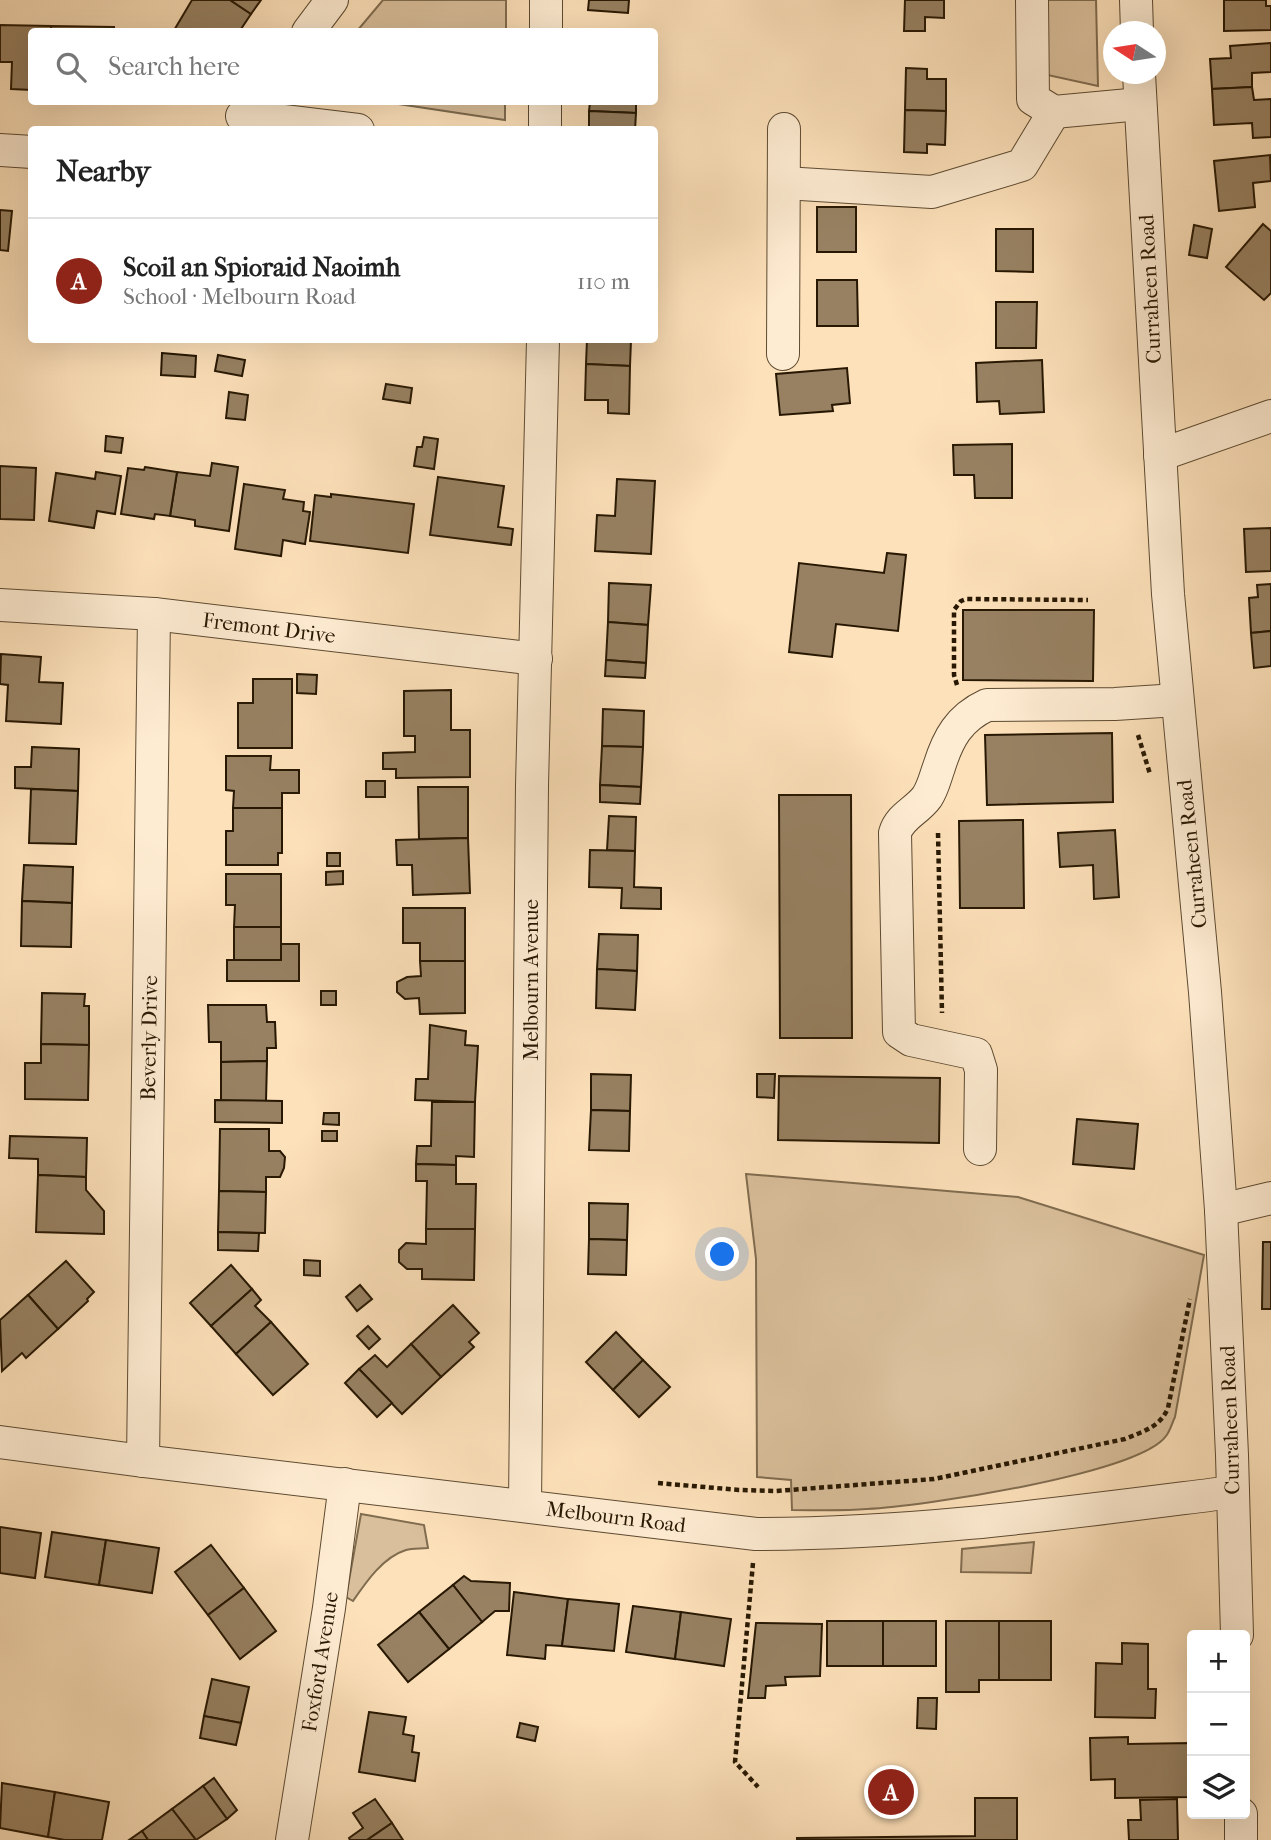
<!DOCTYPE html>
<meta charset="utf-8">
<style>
:root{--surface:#fff;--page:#f6f6f6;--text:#222;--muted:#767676;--line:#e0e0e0;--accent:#8f2418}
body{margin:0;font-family:"IM FELL French Canon",serif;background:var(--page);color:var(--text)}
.controls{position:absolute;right:21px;bottom:21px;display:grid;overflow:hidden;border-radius:7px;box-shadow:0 7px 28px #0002}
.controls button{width:63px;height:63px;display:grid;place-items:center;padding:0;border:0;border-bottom:2px solid var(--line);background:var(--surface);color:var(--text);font:35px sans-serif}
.compass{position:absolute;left:1103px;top:21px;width:63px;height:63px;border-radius:50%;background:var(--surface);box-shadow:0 7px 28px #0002;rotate:282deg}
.you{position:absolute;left:723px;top:1255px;width:24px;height:24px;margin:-18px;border:5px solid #fff;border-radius:50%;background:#1a73e8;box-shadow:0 0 0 10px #1a73e833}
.badge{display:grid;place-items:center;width:46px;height:46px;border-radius:50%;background:var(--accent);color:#fff;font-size:23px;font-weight:700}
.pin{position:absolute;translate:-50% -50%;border:4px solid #fff;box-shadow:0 2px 7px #0006}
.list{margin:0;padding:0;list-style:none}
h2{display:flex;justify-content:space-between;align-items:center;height:91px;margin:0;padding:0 28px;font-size:30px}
h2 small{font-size:23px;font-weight:400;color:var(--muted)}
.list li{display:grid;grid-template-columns:46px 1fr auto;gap:21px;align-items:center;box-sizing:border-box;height:126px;padding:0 28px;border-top:2px solid var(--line)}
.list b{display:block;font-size:26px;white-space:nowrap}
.list p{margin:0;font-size:23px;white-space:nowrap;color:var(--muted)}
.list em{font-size:23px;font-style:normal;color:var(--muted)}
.icon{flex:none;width:38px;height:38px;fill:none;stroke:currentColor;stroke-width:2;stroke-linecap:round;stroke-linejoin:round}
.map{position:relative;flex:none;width:1271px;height:1840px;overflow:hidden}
.search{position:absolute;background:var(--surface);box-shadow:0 7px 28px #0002;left:28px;top:28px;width:630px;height:77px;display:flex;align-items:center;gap:18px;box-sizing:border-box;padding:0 24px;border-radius:7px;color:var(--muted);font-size:26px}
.panel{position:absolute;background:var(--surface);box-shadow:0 7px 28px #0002;left:28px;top:126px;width:630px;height:217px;border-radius:7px}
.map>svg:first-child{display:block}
.green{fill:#d9bf9b;stroke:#806c4f;stroke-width:2}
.building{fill:#978162;stroke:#281803;stroke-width:2}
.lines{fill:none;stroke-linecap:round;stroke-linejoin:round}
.minor-casing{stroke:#5d4a31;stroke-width:34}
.path{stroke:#281803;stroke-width:4.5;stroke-dasharray:5 3.5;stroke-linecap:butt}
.minor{stroke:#feecd2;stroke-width:32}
.labels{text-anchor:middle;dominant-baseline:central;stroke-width:6;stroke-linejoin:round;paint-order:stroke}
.street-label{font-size:21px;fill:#281803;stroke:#feecd2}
</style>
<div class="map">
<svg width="1271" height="1840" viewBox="0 0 1271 1840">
<rect width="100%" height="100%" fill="#fde1ba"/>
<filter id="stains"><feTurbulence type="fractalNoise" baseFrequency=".00286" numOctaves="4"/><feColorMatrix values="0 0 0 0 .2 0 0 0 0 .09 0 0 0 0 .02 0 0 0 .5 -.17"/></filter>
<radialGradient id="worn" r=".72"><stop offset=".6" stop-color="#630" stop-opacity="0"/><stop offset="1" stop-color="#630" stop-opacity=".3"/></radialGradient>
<!-- green -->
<g class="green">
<polygon points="383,0 506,0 506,31 357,31"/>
<polygon points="1044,0 1096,0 1098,86 1043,74"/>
<polygon points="385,102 505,102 505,120"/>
<path d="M746,1174L1018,1197L1204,1255L1175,1417C1172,1423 1170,1431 1166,1436C1139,1474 919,1507 867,1509C842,1511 817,1510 792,1510L791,1480L757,1477L756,1259Z"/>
<path d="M361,1514L424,1525L428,1548C421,1549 413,1548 406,1550C383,1557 366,1582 353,1601L346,1597Z"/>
<polygon points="1034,1542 1031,1573 961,1572 962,1549"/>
</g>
<!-- building -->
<g class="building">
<polygon points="192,0 230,0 251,14 239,32 173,32"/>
<polygon points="230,0 261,0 251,14"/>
<polygon points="589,0 629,0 628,13 588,10"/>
<polygon points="905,0 944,0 944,18 925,17 925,31 904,31"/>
<polygon points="1224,0 1266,0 1266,6 1271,6 1271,30 1224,31"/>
<polygon points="0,25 51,26 51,32 32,32 32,90 11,89 12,62 0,62"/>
<polygon points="51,26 114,27 114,32 51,32"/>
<polygon points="1271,43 1271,72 1252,73 1252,87 1212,89 1210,59 1231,58 1230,46"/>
<polygon points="906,68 927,69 927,79 946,79 946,111 905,110"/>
<polygon points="1252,87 1254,100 1271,99 1271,137 1253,138 1252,123 1214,125 1212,89"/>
<polygon points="590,102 636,102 636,113 589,111"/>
<polygon points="905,110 946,111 945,145 927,144 927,153 904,152"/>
<polygon points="589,111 636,113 635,130 589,130"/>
<polygon points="1270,155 1271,181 1253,183 1255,207 1219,211 1214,161"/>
<rect x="817" y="207" width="39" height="45"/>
<polygon points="0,210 12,211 8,251 0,250"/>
<polygon points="1263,224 1271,231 1271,293 1264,300 1226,267"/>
<polygon points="1194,225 1212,229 1207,258 1189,255"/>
<polygon points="996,229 1033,229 1033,272 996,271"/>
<polygon points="817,280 857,280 858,326 817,326"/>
<polygon points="996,302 1037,302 1036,348 996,348"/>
<polygon points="587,340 631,340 630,366 586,364"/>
<polygon points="162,353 196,356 195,377 161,375"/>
<polygon points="218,355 245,360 242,376 215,371"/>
<polygon points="1042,360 1044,412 1000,414 999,401 977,402 976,363"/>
<polygon points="586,364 630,366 629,414 608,413 608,400 585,400"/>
<polygon points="847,368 850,403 832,405 833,411 780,415 776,374"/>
<polygon points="386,384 412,388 410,403 383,399"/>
<polygon points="229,392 248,395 245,420 226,418"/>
<polygon points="106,436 123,438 121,453 105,451"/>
<polygon points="424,437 438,439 434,469 414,466 417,447 422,447"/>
<polygon points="1012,444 1012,498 975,498 974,475 954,475 953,445"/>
<polygon points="212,463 238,467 229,531 195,526 195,520 170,516 177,472 210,476"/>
<polygon points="0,466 36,468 34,520 0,519"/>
<polygon points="145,467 177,472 170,516 155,514 154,519 121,514 128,468 144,470"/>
<polygon points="96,472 121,476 115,514 97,511 94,528 49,521 56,473 95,479"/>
<polygon points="438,477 504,486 498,527 513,529 511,545 430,535"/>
<polygon points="617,479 655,481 651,554 595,551 597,515 615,516"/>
<polygon points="244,484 285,490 283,499 304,502 303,511 310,512 305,544 283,540 281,556 235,549"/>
<polygon points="331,494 414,504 408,553 310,541 315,495 331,497"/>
<polygon points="1271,528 1271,571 1246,572 1244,529"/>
<polygon points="887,553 906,555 898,631 836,624 832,657 789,652 799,563 884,573"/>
<polygon points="609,583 651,585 648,625 608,622"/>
<polygon points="1271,584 1271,631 1251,633 1249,598 1258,597 1257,585"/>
<polygon points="963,610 1094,610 1093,681 963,680"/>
<polygon points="608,622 648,625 646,663 606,660"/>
<polygon points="1271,631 1271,666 1254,668 1251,633"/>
<polygon points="1,654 41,657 39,682 63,683 61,724 6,721 8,685 0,684"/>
<polygon points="606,660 646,663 645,678 605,676"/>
<polygon points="297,674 317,675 316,694 297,693"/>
<polygon points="253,679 292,679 292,748 238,748 238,703 253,703"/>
<polygon points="451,690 451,730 470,730 470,777 396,778 396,769 383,769 383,753 415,752 415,736 404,736 404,691"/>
<polygon points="603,709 644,711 643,747 602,746"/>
<polygon points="1112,733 1113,802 987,805 985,735"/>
<polygon points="602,746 643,747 641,787 600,785"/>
<polygon points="32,747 79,749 78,791 15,788 15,767 31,767"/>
<polygon points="226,756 271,756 270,770 299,770 299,793 282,793 282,808 233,808 234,791 226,790"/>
<rect x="366" y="781" width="19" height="16"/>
<polygon points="600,785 641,787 640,804 600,802"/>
<polygon points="418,787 468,787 468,838 419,839"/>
<polygon points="31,789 78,791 76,844 29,843"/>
<polygon points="779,795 851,795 852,1038 780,1038"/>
<polygon points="233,808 282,808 282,853 278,853 278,865 226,865 226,831 233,831"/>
<polygon points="609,816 636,817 635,851 607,850"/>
<polygon points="1023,820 1024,908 960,908 959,821"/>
<polygon points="1115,830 1119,897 1094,899 1093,865 1060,867 1058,833"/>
<polygon points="468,838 470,893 413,895 412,865 397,865 396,840"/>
<polygon points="590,850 635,851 634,887 661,888 661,909 621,908 622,888 589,887"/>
<rect x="327" y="853" width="13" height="13"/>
<polygon points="24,865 73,867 72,903 22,901"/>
<polygon points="343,871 343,884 326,885 326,872"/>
<polygon points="226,874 281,874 281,927 234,927 235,905 226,905"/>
<polygon points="22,901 72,903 71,947 21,946"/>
<polygon points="403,908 465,908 465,961 420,961 420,943 403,943"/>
<rect x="234" y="927" width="47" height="33"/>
<polygon points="599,934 638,935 637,971 597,969"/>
<polygon points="281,944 299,944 299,981 227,981 227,960 281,960"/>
<polygon points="420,961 465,961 465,1013 420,1014 419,998 405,999 397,992 397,982 407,977 421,976"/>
<polygon points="597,969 637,971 635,1010 596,1008"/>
<rect x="321" y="991" width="15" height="14"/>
<polygon points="42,993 85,994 84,1006 89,1006 89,1045 41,1044"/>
<polygon points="208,1005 266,1005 267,1022 275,1022 276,1048 267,1048 267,1061 221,1062 221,1042 209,1042"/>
<polygon points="430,1025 466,1031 465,1045 478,1046 475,1102 415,1100 416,1079 428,1079"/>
<polygon points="41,1044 89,1045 88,1100 25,1099 25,1063 41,1063"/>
<polygon points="267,1061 266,1101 221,1101 221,1062"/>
<polygon points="591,1074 631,1075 630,1111 591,1110"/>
<polygon points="757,1074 775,1074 774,1098 757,1097"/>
<polygon points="779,1076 940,1078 939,1143 778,1140"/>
<polygon points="215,1100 282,1101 282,1123 215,1122"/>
<polygon points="432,1102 475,1102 474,1157 456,1156 456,1165 416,1164 417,1146 431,1146"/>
<polygon points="591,1110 630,1111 629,1151 589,1150"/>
<polygon points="324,1113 339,1113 339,1125 323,1124"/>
<polygon points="1077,1119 1138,1124 1134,1169 1073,1164"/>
<polygon points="220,1129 269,1129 269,1151 280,1151 285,1157 284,1168 280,1177 266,1177 266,1192 219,1191"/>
<rect x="322" y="1131" width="15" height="10"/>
<polygon points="10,1136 87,1138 86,1177 38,1175 38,1159 9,1158"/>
<polygon points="416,1164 456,1165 456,1184 476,1184 475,1229 426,1229 427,1181 416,1181"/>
<polygon points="38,1175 86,1177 86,1190 104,1211 104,1234 36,1232"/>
<polygon points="219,1191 266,1192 265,1233 218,1232"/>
<polygon points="589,1203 628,1204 627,1240 589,1239"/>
<polygon points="426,1229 475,1229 474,1280 422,1279 422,1269 407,1269 399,1262 399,1250 406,1243 426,1244"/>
<polygon points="218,1232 259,1233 258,1251 218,1250"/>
<polygon points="589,1239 627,1240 626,1275 588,1274"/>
<polygon points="1263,1242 1271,1242 1271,1309 1262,1309"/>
<polygon points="304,1260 320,1261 320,1276 304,1275"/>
<polygon points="66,1261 94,1292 87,1299 88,1301 58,1329 28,1295"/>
<polygon points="231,1265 252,1289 211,1326 190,1303"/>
<polygon points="360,1285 372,1299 357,1311 346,1297"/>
<polygon points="252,1289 261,1300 255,1306 271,1322 236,1354 211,1326"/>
<polygon points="28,1295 58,1329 26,1358 22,1353 2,1371 0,1320"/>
<polygon points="453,1305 479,1333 469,1342 474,1347 441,1377 411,1344"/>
<polygon points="271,1322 308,1364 273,1395 236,1354"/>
<polygon points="368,1326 380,1339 369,1349 357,1336"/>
<polygon points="616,1332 643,1360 613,1390 586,1362"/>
<polygon points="411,1344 441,1377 402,1414 359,1369 375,1355 387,1367"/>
<polygon points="643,1360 670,1387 639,1417 613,1390"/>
<polygon points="359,1369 392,1403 377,1417 345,1383"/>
<polygon points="0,1527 41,1533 35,1578 0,1573"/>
<polygon points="52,1532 106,1540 99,1585 45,1577"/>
<polygon points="106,1540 159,1548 152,1593 99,1585"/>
<polygon points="211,1545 244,1588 208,1615 175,1572"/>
<polygon points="464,1576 471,1581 510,1583 509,1611 495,1611 482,1622 453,1585"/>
<polygon points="453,1585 482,1622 449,1649 419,1612"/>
<polygon points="244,1588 276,1631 240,1659 208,1615"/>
<polygon points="514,1592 568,1599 562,1646 546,1645 545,1659 507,1655"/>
<polygon points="568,1599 619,1604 614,1651 562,1646"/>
<polygon points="633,1606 681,1612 675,1659 626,1652"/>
<polygon points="419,1612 449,1649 408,1682 378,1645"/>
<polygon points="681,1612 731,1619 724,1666 675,1659"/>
<rect x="827" y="1621" width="56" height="45"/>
<rect x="883" y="1621" width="53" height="45"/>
<polygon points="946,1621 999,1621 999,1680 979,1680 979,1692 946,1692"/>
<rect x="999" y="1621" width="52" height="59"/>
<polygon points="756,1623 822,1624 820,1676 785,1677 786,1685 766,1686 765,1698 748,1698"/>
<polygon points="1122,1643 1148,1644 1148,1689 1156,1689 1155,1718 1095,1717 1096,1663 1122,1664"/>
<polygon points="212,1679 249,1687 241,1723 204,1716"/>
<polygon points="918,1698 937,1698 936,1729 917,1728"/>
<polygon points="369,1712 406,1717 403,1734 414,1736 412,1752 419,1753 415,1781 359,1772"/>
<polygon points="204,1716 241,1723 236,1745 200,1738"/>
<polygon points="520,1723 538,1727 535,1741 517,1737"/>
<polygon points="1128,1737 1128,1744 1192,1743 1192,1797 1115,1798 1115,1779 1091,1780 1090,1738"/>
<polygon points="214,1778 237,1810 227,1819 203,1786"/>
<polygon points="2,1783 55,1792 48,1837 0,1828"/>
<polygon points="203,1786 227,1819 196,1840 172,1809"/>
<polygon points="55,1792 109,1802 102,1840 65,1840 48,1837"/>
<polygon points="975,1798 1017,1798 1017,1840 797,1840 797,1838 975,1836"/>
<polygon points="375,1799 392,1823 367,1840 350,1840 349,1838 363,1828 353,1813"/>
<polygon points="1177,1799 1178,1840 1129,1840 1128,1820 1141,1820 1140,1800"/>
<polygon points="172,1809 196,1840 148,1840 142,1831"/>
<polygon points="392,1823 403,1840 367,1840"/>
<polygon points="142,1831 148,1840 129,1840"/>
</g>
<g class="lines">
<!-- minor casing -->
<g class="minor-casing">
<g id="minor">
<polyline points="1032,0 1033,99 1054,112 1140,104"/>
<polyline points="1136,0 1137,32"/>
<polyline points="308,32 332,0"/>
<polyline points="546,32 546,0"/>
<polyline points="1139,74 1168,594 1205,992 1221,1210 1232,1455 1237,1635"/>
<polyline points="242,116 358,130"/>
<polyline points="545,130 545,102"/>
<polyline points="0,150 32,152"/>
<polyline points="784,183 932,192 1022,165 1054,112"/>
<polyline points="783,354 784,129"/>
<polyline points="1160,455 1271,416"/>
<polyline points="0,605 154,614 536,659"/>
<path d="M980,1149L981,1070L976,1054L911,1040L899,1032L895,833C900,816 917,811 927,797C933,788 935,778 939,767C948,738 959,718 987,705L1115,704L1177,700"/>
<polyline points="1221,1210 1271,1198"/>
<path d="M0,1442L143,1461L756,1534C918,1534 1073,1512 1233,1492"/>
<polyline points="143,1461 154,614"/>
<polyline points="525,1506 532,785 543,340"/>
<polyline points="1241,1814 1241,1840"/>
<polyline points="292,1840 329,1608 345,1484"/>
</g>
</g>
<!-- path -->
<g class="path">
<polyline points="957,685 954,675 954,610 961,601 966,599 1088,600"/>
<polyline points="1138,735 1150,774"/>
<polyline points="938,833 942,1013"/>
<path d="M658,1483L739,1490L776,1491L934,1479L1125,1439C1144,1431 1160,1427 1168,1408L1190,1299"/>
<polyline points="753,1563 735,1762 758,1787"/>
</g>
<!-- minor -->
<use href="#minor" class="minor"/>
</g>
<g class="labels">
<!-- street labels -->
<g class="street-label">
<text transform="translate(1150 289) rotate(-93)">Curraheen Road</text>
<text transform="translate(269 628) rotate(7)">Fremont Drive</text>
<text transform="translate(1192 854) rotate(-96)">Curraheen Road</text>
<text transform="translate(531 980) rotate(-90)">Melbourn Avenue</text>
<text transform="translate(149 1038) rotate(-89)">Beverly Drive</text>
<text transform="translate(1230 1420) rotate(-92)">Curraheen Road</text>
<text transform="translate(616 1517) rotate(7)">Melbourn Road</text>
<text transform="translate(320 1662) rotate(-81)">Foxford Avenue</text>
</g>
</g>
<rect width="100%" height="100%" filter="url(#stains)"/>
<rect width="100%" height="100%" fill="url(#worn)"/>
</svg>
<div class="controls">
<button>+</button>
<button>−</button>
<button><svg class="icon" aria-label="layers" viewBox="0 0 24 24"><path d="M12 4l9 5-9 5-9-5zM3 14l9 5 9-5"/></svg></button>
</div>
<svg class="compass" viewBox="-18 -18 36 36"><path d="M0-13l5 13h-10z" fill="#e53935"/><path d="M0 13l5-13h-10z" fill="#767676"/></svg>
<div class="you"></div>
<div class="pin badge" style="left:891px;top:1792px">A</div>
<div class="search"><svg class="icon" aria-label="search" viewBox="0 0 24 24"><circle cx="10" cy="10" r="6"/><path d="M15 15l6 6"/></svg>Search here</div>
<section class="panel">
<h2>Nearby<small></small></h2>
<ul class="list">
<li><span class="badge">A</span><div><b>Scoil an Spioraid Naoimh</b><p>School · Melbourn Road</p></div><em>110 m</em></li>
</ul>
</section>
</div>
